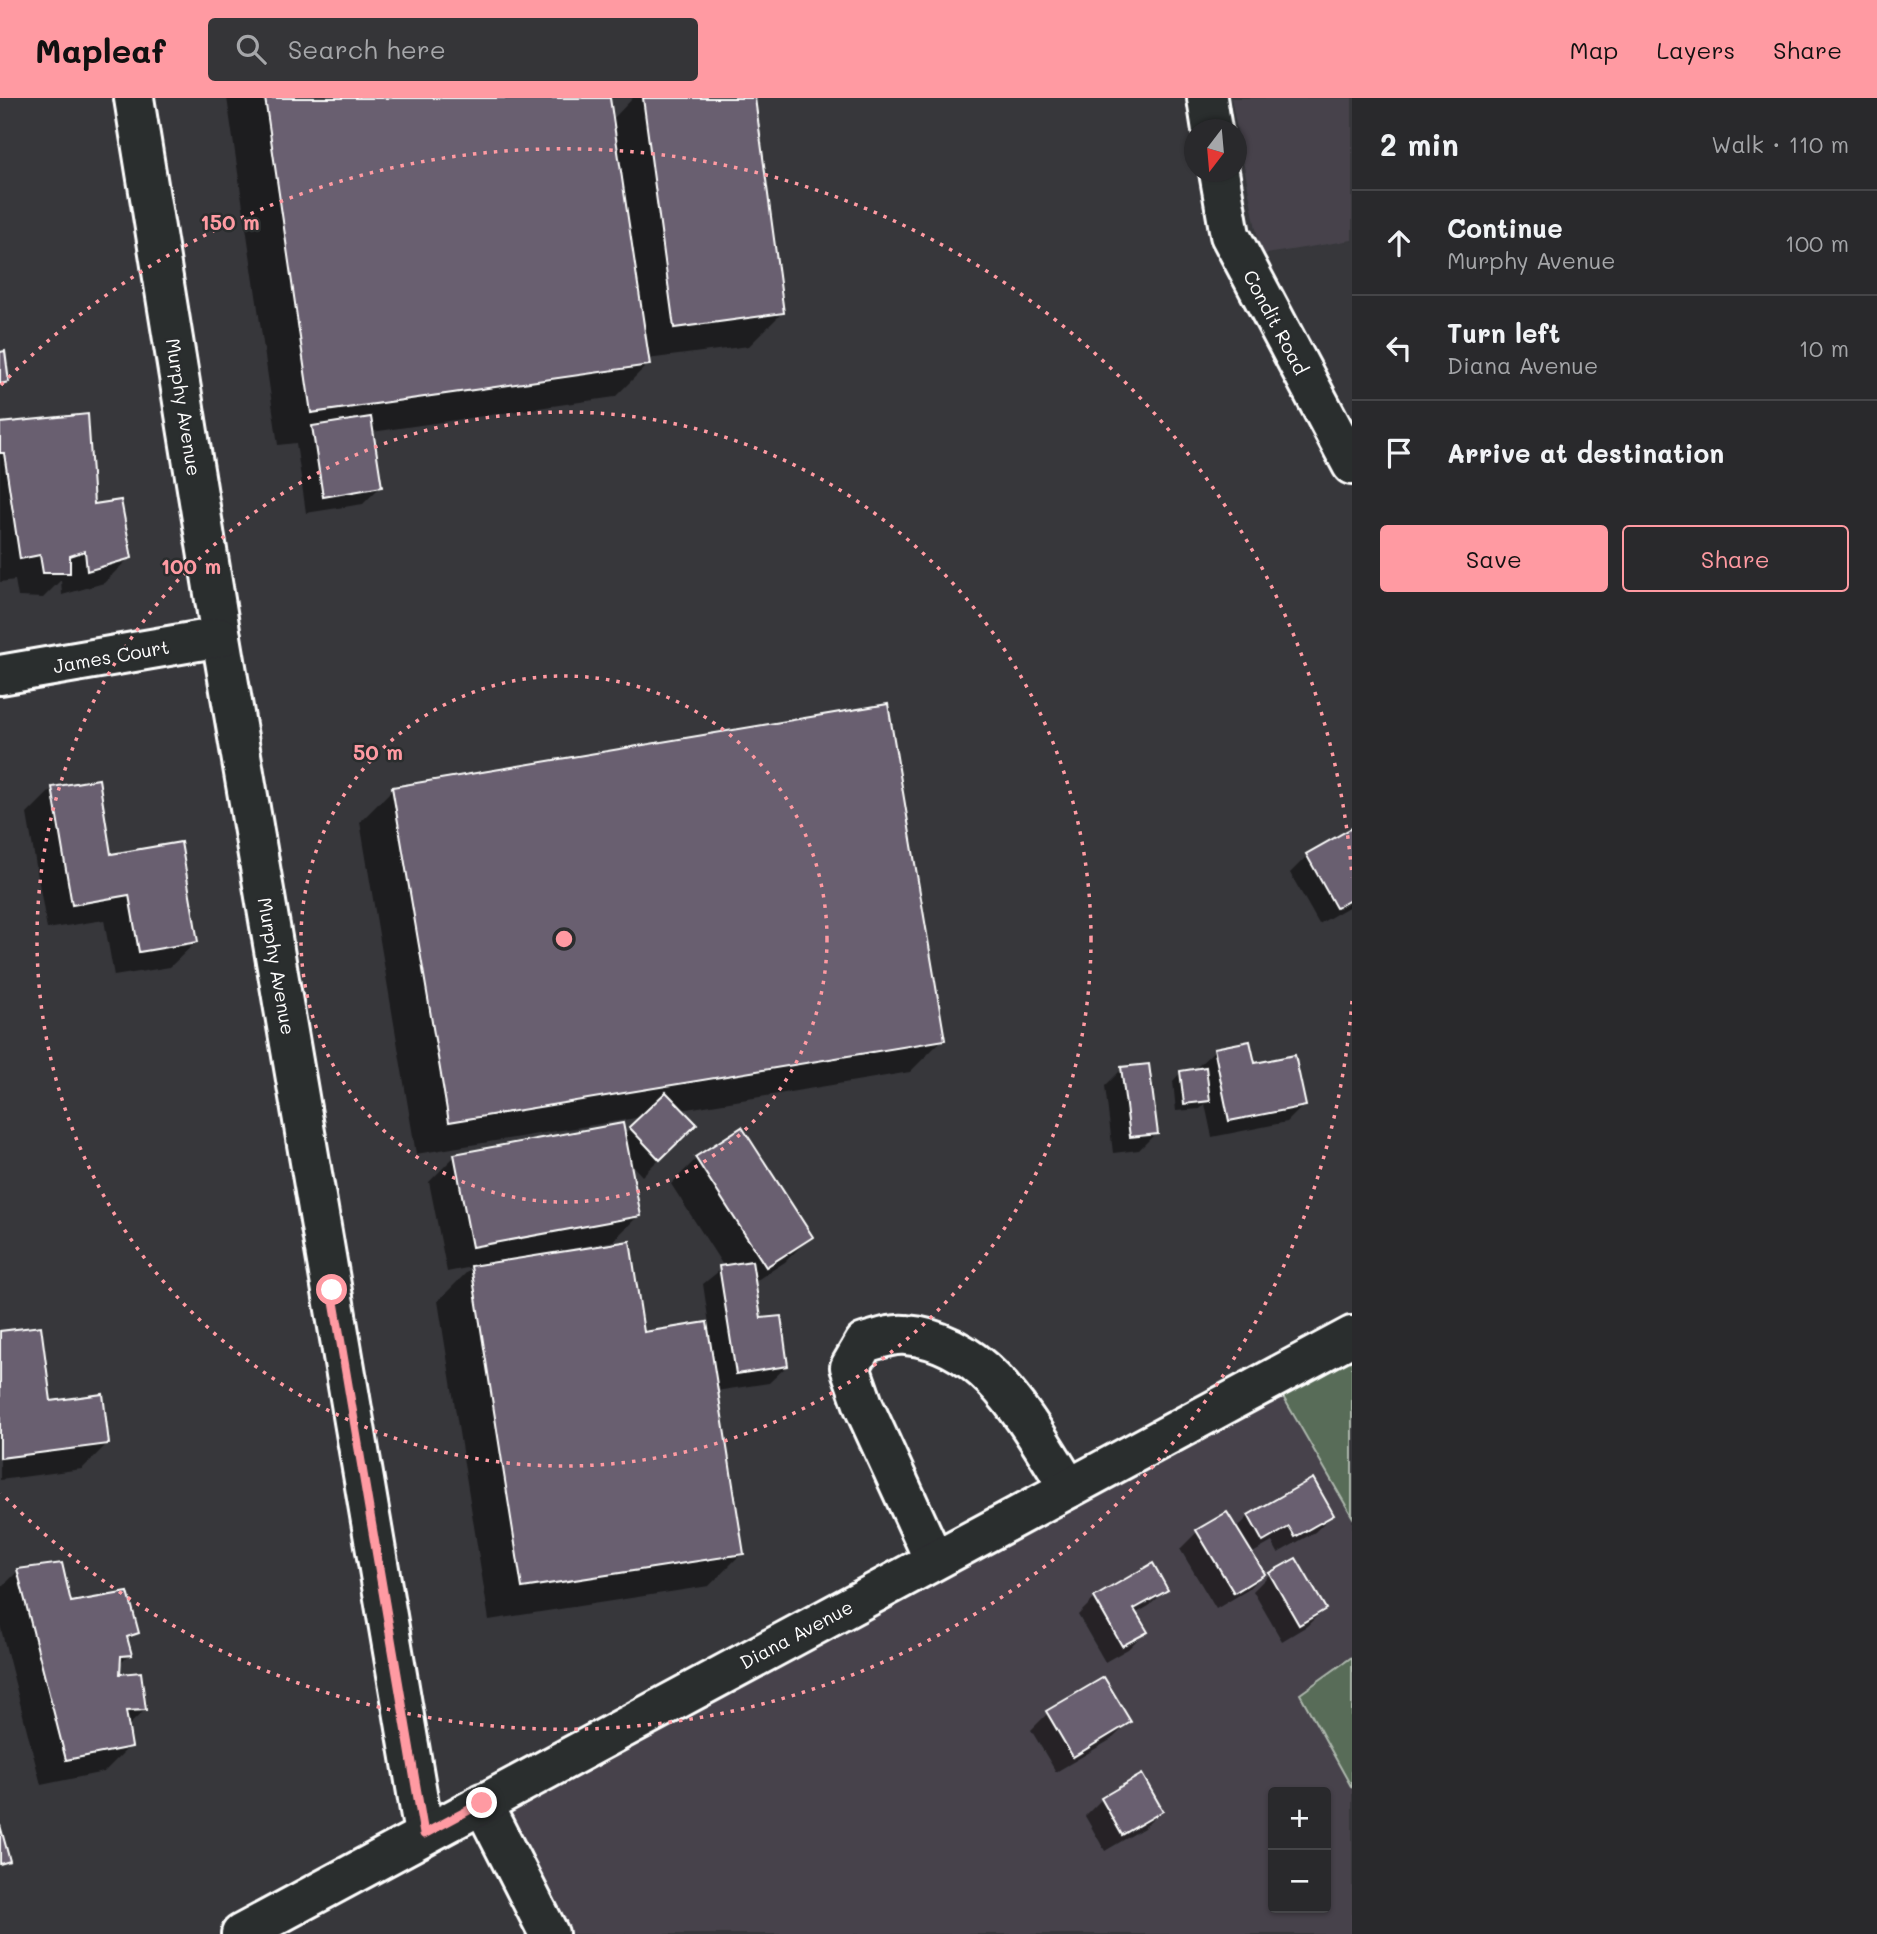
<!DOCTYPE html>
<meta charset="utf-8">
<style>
:root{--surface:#29292c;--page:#353538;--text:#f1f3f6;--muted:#a5a6a9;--line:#454548;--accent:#ff9aa2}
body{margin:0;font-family:Mali,sans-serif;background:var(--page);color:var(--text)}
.controls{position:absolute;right:21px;bottom:21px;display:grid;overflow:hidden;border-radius:7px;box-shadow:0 2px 5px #0004}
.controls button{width:63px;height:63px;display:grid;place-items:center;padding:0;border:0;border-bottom:2px solid var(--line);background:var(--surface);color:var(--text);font:35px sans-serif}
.compass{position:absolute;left:1184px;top:21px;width:63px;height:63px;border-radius:50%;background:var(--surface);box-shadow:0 2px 5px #0004;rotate:196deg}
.stop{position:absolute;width:21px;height:21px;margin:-16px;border:5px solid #ff9aa2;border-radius:50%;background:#fff}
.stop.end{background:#ff9aa2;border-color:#fff;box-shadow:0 2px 7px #0008}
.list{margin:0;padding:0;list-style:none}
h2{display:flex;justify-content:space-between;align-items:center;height:91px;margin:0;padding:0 28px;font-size:30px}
h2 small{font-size:23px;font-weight:400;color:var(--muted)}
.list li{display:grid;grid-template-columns:46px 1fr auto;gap:21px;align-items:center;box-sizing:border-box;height:105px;padding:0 28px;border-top:2px solid var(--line)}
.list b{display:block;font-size:26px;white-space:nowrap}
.list p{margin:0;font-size:23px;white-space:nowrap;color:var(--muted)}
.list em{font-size:23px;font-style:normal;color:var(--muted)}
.actions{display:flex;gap:14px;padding:21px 28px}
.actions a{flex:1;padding:16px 0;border:2px solid var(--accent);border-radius:7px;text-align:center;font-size:24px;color:var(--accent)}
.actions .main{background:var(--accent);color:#111}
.icon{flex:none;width:38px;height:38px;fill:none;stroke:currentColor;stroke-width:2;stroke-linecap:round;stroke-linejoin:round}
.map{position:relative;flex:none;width:1352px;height:1836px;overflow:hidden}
header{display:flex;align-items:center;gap:42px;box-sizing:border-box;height:98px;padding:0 35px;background:var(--accent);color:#111}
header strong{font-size:33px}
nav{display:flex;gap:38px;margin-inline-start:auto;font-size:24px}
.search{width:490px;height:63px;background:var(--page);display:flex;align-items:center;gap:18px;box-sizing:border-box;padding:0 24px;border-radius:7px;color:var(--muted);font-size:26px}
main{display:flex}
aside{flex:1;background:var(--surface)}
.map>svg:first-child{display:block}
.built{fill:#46434b;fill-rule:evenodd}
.green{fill:#586c58;stroke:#acb6ac;stroke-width:2}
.shadow{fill:#0007;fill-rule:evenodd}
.building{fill:#695f6f;stroke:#fff;stroke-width:2}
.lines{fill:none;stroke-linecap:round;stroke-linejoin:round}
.minor-casing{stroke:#fff;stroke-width:44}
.minor{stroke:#2a2d2e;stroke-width:38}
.route{stroke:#ff9aa2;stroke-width:9}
.ring{fill:none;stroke:#ff9aa2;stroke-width:3.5;stroke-dasharray:3.5 7}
.labels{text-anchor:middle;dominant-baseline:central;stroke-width:5;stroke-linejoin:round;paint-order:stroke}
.street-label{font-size:19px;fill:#fff;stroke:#2a2d2e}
.centre{fill:#ff9aa2;stroke:#2a2d2e;stroke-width:3.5}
.ring-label{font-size:21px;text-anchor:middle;font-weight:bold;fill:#ff9aa2;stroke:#2a2d2e;stroke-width:5;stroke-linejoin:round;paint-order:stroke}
</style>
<header>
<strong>Mapleaf</strong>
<div class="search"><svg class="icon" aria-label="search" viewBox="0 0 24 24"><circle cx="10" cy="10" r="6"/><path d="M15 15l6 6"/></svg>Search here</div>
<nav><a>Map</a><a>Layers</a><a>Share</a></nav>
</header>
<main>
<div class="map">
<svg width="1352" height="1836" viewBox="0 0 1352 1836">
<rect width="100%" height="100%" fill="#37373b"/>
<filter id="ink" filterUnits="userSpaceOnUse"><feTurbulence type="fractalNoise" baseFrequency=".0143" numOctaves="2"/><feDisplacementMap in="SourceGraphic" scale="14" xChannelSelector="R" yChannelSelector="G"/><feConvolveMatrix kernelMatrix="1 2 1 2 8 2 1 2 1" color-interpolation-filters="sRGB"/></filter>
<g filter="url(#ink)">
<!-- built -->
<g class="built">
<polygon points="1231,0 1352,0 1352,142 1261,157"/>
<path d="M1278,1290L1352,1418V1559L1300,1596L1352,1690V1836H536L480,1727L1053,1424ZM1273,1694H1326V1810H1273Z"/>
</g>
<!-- green -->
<g class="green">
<polygon points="1352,1252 1352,1418 1278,1290"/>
<polygon points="1352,1559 1352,1690 1300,1596"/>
</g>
<!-- shadow -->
<g class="shadow">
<polygon points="227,0 609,0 612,22 633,0 753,0 782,215 749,248 647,261 648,266 615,299 372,334 380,389 363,406 306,415 296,345 278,347"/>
<polygon points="0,327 92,408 130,459 104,485 62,497 61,482 43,500 18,499 15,482 0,484"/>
<polygon points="53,690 110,758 196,844 170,869 114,878 104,822 47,831 27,716"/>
<polygon points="393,691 943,941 910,974 681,1012 677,1043 642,1078 629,1064 639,1117 613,1143 559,1153 642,1236 709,1226 703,1186 724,1169 671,1086 696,1061 811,1138 785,1164 754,1184 759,1222 787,1268 769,1285 716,1293 742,1455 709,1488 489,1522 438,1203 472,1169 447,1174 429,1084 455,1058 623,1037 642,1019 416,1056 360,724"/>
<polygon points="1352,733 1352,807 1319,826 1290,775 1307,758"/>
<polygon points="1215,952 1253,967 1304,1007 1287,1024 1212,1039 1205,1006 1200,1011 1176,1013 1173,983 1181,974 1198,972 1197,969"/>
<polygon points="1122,971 1156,1035 1139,1052 1113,1055 1105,988"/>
<polygon points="0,1234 50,1305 107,1346 82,1371 0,1382"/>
<polygon points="1227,1416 1236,1431 1249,1418 1332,1417 1315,1434 1278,1455 1272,1444 1251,1456 1263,1476 1246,1493 1216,1511 1180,1451 1197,1434"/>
<polygon points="18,1473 70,1506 137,1534 126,1544 130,1556 119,1567 118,1578 145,1612 127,1629 130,1648 104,1674 41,1687 0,1527 0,1491"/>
<polygon points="1270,1476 1324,1511 1307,1528 1282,1543 1253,1493"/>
<path d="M1166,1492L1149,1508L1135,1516L1145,1534L1128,1551L1105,1564L1078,1517L1095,1500ZM1148,1501V1505L1127,1516L1126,1513Z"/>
<polygon points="1048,1615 1129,1624 1112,1641 1056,1674 1031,1632"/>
<polygon points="1141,1678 1161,1713 1144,1730 1105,1753 1085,1718 1102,1701"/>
</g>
<!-- building -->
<g class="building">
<polygon points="265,0 610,0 650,267 311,315"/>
<polygon points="643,0 755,0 784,215 674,230"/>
<polygon points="5,253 9,284 0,286 0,254"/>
<polygon points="88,316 94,406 121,402 132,460 87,473 85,453 70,458 70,475 43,475 40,457 20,461 4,355 0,355 0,325"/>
<polygon points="371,319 382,389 323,399 312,328"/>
<polygon points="888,606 945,942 449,1024 392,689"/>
<polygon points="99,681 111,756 181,744 198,844 139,854 129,797 72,807 52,689"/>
<polygon points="1352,730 1352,801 1336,810 1306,756"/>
<polygon points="1250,943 1255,965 1295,957 1306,1008 1229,1023 1214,950"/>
<polygon points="1149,966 1158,1036 1130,1039 1121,969"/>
<polygon points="1206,969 1210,1003 1184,1006 1180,973"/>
<polygon points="666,994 697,1026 660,1062 629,1029"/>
<polygon points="623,1025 641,1118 472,1149 454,1056"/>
<polygon points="742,1029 813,1139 766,1169 695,1059"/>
<polygon points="630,1143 644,1234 707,1224 744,1456 522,1490 471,1168"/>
<polygon points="752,1163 761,1220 781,1218 788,1268 736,1276 719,1168"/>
<polygon points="41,1228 51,1303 103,1296 109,1346 0,1360 0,1233"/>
<polygon points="1313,1380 1334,1417 1295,1439 1289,1429 1263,1444 1248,1417"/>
<polygon points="1227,1414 1265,1476 1234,1495 1196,1432"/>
<polygon points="1296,1460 1326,1511 1299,1527 1269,1475"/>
<polygon points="62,1465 71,1504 128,1494 139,1535 127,1539 132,1557 121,1558 120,1576 141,1574 146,1612 126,1613 132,1649 66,1662 17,1471"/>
<polygon points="1153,1465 1168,1492 1134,1511 1148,1534 1122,1548 1094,1499"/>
<polygon points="1104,1579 1131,1624 1073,1659 1046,1613"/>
<polygon points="1142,1676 1163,1713 1122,1737 1101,1700"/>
<polygon points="0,1727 10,1763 0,1766"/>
</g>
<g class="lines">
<!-- minor casing -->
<g class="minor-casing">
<g id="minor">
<polyline points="134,0 221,539 424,1736"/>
<polyline points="1207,0 1212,32"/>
<polyline points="1219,74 1230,137 1352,367"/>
<polyline points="0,577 221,539"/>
<path d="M934,1462L864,1309L850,1269L864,1245C876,1242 893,1235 906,1237C989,1244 1029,1328 1069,1390"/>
<polyline points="482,1705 549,1836"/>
<polyline points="241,1836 1352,1238"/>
</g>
</g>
<!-- minor -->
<use href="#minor" class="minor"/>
</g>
</g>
<g class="lines" filter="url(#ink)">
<!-- route -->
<polyline class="route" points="332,1192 424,1736 482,1705"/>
</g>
<!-- distance rings -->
<g class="ring">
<circle cx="564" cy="841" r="263"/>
<circle cx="564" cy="841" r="527"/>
<path d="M1352 903A790 790 0 0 1 1 1395M1 287A790 790 0 0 1 1352 779"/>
</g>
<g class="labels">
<!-- street labels -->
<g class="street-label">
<text transform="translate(1276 224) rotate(62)">Condit Road</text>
<text transform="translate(184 309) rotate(81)">Murphy Avenue</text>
<text transform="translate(111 558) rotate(-10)">James Court</text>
<text transform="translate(277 868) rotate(80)">Murphy Avenue</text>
<text transform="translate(796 1536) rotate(-28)">Diana Avenue</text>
</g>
</g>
<circle cx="564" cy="841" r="10" class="centre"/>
<g class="ring-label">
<text x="230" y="132">150 m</text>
<text x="191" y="476">100 m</text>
<text x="378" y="662">50 m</text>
</g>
</svg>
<div class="controls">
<button>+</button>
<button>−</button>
</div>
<svg class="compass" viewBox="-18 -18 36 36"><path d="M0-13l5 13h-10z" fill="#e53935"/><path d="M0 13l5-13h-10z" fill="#a5a6a9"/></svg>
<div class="stop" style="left:332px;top:1192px"></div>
<div class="stop end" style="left:482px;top:1705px"></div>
</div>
<aside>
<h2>2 min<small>Walk · 110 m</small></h2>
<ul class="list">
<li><svg class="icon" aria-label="ahead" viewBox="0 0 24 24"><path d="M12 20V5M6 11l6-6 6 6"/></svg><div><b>Continue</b><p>Murphy Avenue</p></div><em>100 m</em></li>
<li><svg class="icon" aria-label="left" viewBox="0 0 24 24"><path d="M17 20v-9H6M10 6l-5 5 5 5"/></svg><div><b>Turn left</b><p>Diana Avenue</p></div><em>10 m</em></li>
<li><svg class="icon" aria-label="arrive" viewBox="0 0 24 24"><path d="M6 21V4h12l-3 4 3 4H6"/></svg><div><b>Arrive at destination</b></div></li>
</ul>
<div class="actions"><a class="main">Save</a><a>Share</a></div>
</aside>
</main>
